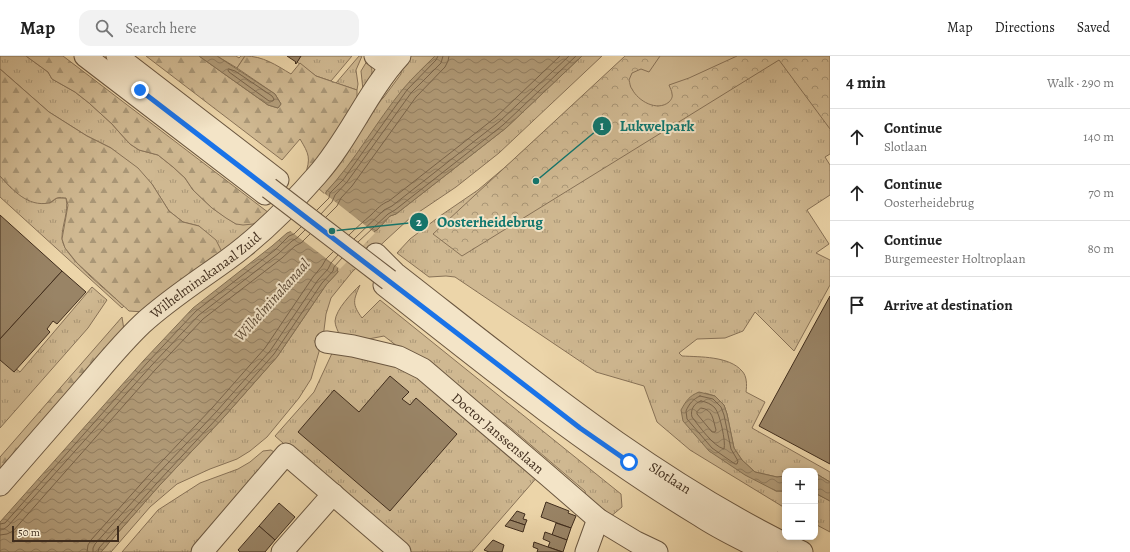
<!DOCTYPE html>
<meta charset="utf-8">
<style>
:root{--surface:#fff;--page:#f2f2f2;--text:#222;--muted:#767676;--line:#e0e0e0}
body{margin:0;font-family:Alegreya,serif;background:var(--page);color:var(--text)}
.controls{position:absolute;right:12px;bottom:12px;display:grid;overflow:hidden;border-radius:8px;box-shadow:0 2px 6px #0003}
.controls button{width:36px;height:36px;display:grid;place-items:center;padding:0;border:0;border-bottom:1px solid var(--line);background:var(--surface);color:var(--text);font:20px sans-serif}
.scale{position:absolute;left:12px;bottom:10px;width:107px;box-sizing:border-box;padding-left:4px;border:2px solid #402d1d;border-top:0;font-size:11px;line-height:14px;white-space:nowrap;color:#402d1d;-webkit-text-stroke:3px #f3e4c7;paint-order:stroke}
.stop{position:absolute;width:12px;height:12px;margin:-9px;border:3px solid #1a73e8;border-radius:50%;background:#fff}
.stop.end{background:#1a73e8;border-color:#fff;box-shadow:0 1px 4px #0008}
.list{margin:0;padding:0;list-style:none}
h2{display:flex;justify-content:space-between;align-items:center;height:52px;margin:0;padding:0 16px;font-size:17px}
h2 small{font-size:13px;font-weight:400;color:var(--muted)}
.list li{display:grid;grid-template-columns:26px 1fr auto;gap:12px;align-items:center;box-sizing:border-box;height:56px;padding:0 16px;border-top:1px solid var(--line)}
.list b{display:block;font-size:15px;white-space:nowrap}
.list p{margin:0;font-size:13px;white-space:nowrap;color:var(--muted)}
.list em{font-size:13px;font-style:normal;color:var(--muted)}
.icon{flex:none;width:22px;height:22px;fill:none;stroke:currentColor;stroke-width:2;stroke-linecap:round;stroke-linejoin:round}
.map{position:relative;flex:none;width:830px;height:496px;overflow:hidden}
header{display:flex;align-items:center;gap:24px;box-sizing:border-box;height:56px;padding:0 20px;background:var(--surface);border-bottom:1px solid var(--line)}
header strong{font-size:19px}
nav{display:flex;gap:22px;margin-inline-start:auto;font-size:14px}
.search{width:280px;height:36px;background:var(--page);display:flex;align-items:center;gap:10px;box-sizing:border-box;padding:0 14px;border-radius:12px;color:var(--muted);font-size:15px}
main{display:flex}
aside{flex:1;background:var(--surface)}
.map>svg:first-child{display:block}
.grass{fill:url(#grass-tufts);stroke:#887257}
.forest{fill:url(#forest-firs);stroke:#887257}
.park{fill:url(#park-crowns);stroke:#887257}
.garden{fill:#cfb891;stroke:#887257}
.water{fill:url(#water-waves);stroke:#847054}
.pier{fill:#ecd5a9}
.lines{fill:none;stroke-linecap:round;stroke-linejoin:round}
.shore{stroke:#79644b;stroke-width:1}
.building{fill:#998466;stroke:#402d1d}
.minor-casing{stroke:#6b5740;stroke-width:23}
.minor{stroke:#f3e4c7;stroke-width:21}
.minor-bridge-casing{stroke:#6b5740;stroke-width:23;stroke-linecap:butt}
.minor-bridge{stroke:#f3e4c7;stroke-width:21}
.route{stroke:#1a73e8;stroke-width:5}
.labels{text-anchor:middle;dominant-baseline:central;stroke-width:4;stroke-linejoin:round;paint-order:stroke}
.street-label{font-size:14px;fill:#402d1d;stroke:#f3e4c7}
.water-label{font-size:15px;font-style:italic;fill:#5c4934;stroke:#f3e4c7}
.leader{fill:none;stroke:#0f766e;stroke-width:1.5}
.callout-dot{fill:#0f766e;stroke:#f3e4c7;stroke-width:1.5}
.mark-label{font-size:12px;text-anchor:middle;font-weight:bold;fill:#fff}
.callout-label{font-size:15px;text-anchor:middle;font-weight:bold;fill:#0f766e;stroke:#f3e4c7;stroke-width:4;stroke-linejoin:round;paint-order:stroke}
</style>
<header>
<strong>Map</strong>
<div class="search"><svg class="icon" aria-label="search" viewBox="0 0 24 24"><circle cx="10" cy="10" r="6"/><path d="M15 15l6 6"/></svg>Search here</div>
<nav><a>Map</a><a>Directions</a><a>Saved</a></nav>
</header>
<main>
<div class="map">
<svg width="830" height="496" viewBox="0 0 830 496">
<defs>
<pattern id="grass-tufts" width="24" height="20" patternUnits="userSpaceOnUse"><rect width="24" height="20" fill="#cfb891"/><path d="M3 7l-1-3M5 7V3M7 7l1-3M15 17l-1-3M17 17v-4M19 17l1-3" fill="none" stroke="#a99676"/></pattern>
<pattern id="forest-firs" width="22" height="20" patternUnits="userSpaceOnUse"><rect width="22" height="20" fill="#cfb891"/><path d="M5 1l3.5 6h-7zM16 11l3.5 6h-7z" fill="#a99676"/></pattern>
<pattern id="park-crowns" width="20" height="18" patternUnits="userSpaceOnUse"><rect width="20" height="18" fill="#cfb891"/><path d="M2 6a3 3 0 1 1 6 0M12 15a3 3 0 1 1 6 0" fill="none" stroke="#a99676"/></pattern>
<pattern id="water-waves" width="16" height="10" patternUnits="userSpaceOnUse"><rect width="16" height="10" fill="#b29c79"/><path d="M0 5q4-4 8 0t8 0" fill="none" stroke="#928063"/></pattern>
</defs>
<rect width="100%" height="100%" fill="#ecd5a9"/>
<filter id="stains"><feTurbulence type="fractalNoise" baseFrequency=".005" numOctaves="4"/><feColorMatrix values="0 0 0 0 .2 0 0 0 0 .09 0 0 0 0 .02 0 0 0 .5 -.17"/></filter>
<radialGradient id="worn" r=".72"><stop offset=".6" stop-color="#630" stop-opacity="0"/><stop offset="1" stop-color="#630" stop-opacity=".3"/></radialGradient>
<!-- grass -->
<g class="grass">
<polygon points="0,0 26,0 48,16 52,23 75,36 89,47 112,68 119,76 130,88 139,94 158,99 173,111 185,122 193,134 212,152 236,168 263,163 222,196 199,170 183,166 169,155 152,128 111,92 87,80 49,56 7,19 0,13"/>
<polygon points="217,0 236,0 239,2 241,0 245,0 237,12"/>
<polygon points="301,0 352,0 331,25 316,20 297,6"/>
<polygon points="359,0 362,0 356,14 358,28 357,34 336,27"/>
<polygon points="409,0 435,0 420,15 340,121 326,136 326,139 318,132 366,60 384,41 401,18 401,15"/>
<polygon points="582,0 602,0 499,97 456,131 410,162 386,184 352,216 331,242 326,258 323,282 311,323 299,342 267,381 250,395 237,403 210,413 177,428 150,451 111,496 101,496 159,430 224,361 277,301 326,229 338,216 337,213 375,175 377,174 390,160 396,158 506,72"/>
<path d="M626,0H830V98L825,101L830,109V139L807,154L829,188L816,197L830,204V229L794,295L755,256L743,275L725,282L697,283L679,297L682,300C700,301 729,300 742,315C747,320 747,329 746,336L765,346L752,372L830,416V426L815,417V415C806,415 795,415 785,415V420L777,421L755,416L742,404L734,392L727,358L724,349L715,340L705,337L681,355L776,435H785V452L690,394L657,366L644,330L596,316L455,221L446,220L429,221L397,197L410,183L440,160L478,134L510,107Z"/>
<path d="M367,5C377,15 370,25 363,34L361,15Z"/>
<path d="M0,120L11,132L50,147L57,142H66C69,156 62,168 62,182C62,200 110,237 124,250L122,252L0,141Z"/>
<path d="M360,229C353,245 352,248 362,262L380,244L621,438L622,451L610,461L587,450L585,435L505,367H497L384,280L353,286L340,280C338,275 335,270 335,265C336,253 352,237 360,229Z"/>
<polygon points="92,231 107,244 88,272 0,372 0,299 20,316"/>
<polygon points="334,293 414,316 539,419 472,496 407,496 275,380 314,336"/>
<polygon points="271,394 277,398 192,496 122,496 158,454 200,427 238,413 250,406 263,395"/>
<polygon points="815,437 830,445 830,476 815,468"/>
</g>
<!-- forest -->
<g class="forest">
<polygon points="26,0 63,0 269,157 263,163 253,168 243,169 236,168 226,162 212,152 193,134 185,122 173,111 158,99 139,94 130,88 119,76 112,68 89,47 75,36 52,23 48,16"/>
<path d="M146,0H199L268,49L278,52L281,48L275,38L237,12L245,0C263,0 276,9 291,18L300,7L316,20L357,34V42L338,78L305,119C311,102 309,98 300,83L282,104Z"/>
<path d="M0,13L49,56L87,80L111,92L138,112L152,128L169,155L183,166L199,170L216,184L222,196L189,218L144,256L129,255L77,207L65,192L62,183L68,149L66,142C64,142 59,141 57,142C54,143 52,146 49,147C27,151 13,134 0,120Z"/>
<polygon points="122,261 124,274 0,418 0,401"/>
</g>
<!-- park -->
<polygon class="park" points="625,0 830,0 830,73 779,4 462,200 433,178"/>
<!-- garden -->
<path class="garden" d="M660,0H737L689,22L669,29C670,32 672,35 672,38C673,41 671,44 669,46C657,56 638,45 632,33C630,31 630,27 629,24L632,17L641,13L649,16Z"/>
<!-- water -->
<g class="water">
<polygon points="199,0 217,0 275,38 281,48 278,52 268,49"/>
<path d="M435,0H582L506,72L396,158L390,160L377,174L375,175L337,213L338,216L326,229L277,301L224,361L159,430L101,496H0V466L144,304L193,252L272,190L287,177L292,175L326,140V136C355,105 376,66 403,33C413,21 424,11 435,0Z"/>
<path d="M699,336L715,340L724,349L727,358L734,392L742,404L755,416L777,421L785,420V435H776L745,419L709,395L683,365L681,354C686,345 689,340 699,336Z"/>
<polygon points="815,417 830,426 830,445 815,437"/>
</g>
<!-- pier -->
<polygon class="pier" points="324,137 375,177 340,213 289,174 324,139"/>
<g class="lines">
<!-- shore -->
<g class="shore">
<polygon points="229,13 235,15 272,40 274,43 273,45 269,45 229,16 228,14"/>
<polyline points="317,154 329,142 330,137 343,124 407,34 436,4 438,0"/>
<polyline points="321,158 332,146 335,139 347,126 411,37 441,7 443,0"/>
<polyline points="326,161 337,150 341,142 352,130 416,41 445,11 448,5 449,0"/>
<path d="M349,179C356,172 364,165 371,159C377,153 381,148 389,145L496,61L560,0"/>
<polyline points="354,183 384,154 392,150 500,65 569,0"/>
<polyline points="358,186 388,158 395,154 503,69 576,0"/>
<path d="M700,340L713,343L721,351L724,359L731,393L738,405L737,408H735L712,392L687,363L686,355C689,348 693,343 700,340Z"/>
<path d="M701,345C707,346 711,348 715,352C720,358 726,386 724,393C713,390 699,370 692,361C690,354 694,347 701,345Z"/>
<path d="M701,352C713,353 713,364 716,374L715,376H712L697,358V356Z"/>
<polyline points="0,468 5,467 147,307 196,255 275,194 289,180 294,178 301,171"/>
<polyline points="0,473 4,473 8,470 151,310 199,259 278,198 292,185 297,182 305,174"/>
<polyline points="0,479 7,478 13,475 155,314 203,263 282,202 295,190 301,187 310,178"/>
<polyline points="87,496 88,489 91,484 148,420 213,351 265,292 313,221 322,210 326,203 333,196"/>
<polyline points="93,496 93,492 95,488 152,424 217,355 270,295 318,224 328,213 331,207 338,199"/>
<polyline points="98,496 99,492 156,428 221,358 274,298 322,227 333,215 334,211 342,202"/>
</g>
</g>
<!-- building -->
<g class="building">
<polygon points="287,0 301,0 296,8 295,7 296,6"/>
<polygon points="0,159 62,215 0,283"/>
<polygon points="62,215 86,236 57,268 53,265 47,273 50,276 14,316 0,304 0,283"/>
<polygon points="830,240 830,408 759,370"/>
<polygon points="390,320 409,336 402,343 410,349 416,342 457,378 390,455 298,376 334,334 359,356"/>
<polygon points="546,446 569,455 568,457 576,460 571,472 541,461"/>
<polygon points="279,447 295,461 275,484 259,470"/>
<polygon points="517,455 525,458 523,463 527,464 525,469 510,464"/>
<polygon points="510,464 525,469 523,476 505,470"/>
<polygon points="556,467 571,472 567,484 552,479"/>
<polygon points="259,470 275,484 265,496 240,496 238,494"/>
<polygon points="545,476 567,484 563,496 548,491 550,486 543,483"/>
<polygon points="493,484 504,489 502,496 489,496 484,494"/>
<polygon points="534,486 562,496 537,496 538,493 533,491"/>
</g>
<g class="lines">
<!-- minor casing -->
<g class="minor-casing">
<g id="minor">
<polyline points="85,0 265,138"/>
<polyline points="117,0 278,124"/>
<polyline points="375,0 390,11"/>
<path id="s1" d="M376,198L395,217C525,318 653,425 802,496"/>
<path d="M384,229C486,310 588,392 700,460C721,474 745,485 767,496"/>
<path id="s2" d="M326,286L353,290L399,301L423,313L546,418L598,463L636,486L657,496"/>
<path id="s3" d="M0,429C29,396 58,362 87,329C105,308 122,287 142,268C168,244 198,225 227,204C260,180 290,150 317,119C349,83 367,36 400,0"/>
<polyline points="202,496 286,398 400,496"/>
<polyline points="282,496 333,438"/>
<polyline points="586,496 598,463"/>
</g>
</g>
<!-- minor -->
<use href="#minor" class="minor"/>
<!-- minor-bridge casing -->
<g class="minor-bridge-casing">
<polyline id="minor-bridge" points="269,132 389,224"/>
</g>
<!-- minor-bridge -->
<use href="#minor-bridge" class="minor-bridge"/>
</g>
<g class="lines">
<!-- route -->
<polyline class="route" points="140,34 527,331 580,372 629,406"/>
</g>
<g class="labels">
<!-- street labels -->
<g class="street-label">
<text stroke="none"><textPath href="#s3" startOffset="295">Wilhelminakanaal Zuid</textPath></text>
<text stroke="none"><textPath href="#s2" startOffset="200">Doctor Janssenslaan</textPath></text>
<text stroke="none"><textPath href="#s1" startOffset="370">Slotlaan</textPath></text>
</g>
<!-- water labels -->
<g class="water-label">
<text transform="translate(272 244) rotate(-48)">Wilhelminakanaal</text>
</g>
</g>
<!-- callouts -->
<path class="leader" d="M536 125L602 70M332 175L419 166"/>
<g class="callout-dot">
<circle cx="536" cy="125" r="4"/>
<circle cx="332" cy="175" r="4"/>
<circle cx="602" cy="70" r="10"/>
<circle cx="419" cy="166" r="10"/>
</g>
<g class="mark-label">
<text x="602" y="74">1</text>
<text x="419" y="170">2</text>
</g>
<g class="callout-label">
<text x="657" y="75">Lukwelpark</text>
<text x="490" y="171">Oosterheidebrug</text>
</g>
<rect width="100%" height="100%" filter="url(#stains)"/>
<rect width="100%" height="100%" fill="url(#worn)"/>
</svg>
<div class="controls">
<button>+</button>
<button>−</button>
</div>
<div class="scale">50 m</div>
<div class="stop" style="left:629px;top:406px"></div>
<div class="stop end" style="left:140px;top:34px"></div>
</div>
<aside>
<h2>4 min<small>Walk · 290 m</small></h2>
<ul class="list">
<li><svg class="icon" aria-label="ahead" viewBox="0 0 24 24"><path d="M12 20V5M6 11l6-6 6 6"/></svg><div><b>Continue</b><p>Slotlaan</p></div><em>140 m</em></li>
<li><svg class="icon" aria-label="ahead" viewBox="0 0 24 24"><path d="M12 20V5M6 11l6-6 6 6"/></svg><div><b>Continue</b><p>Oosterheidebrug</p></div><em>70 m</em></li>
<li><svg class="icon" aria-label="ahead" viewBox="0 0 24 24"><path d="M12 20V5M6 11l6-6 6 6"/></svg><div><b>Continue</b><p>Burgemeester Holtroplaan</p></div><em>80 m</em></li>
<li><svg class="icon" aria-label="arrive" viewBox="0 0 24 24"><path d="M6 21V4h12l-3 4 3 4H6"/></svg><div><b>Arrive at destination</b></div></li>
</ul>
</aside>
</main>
